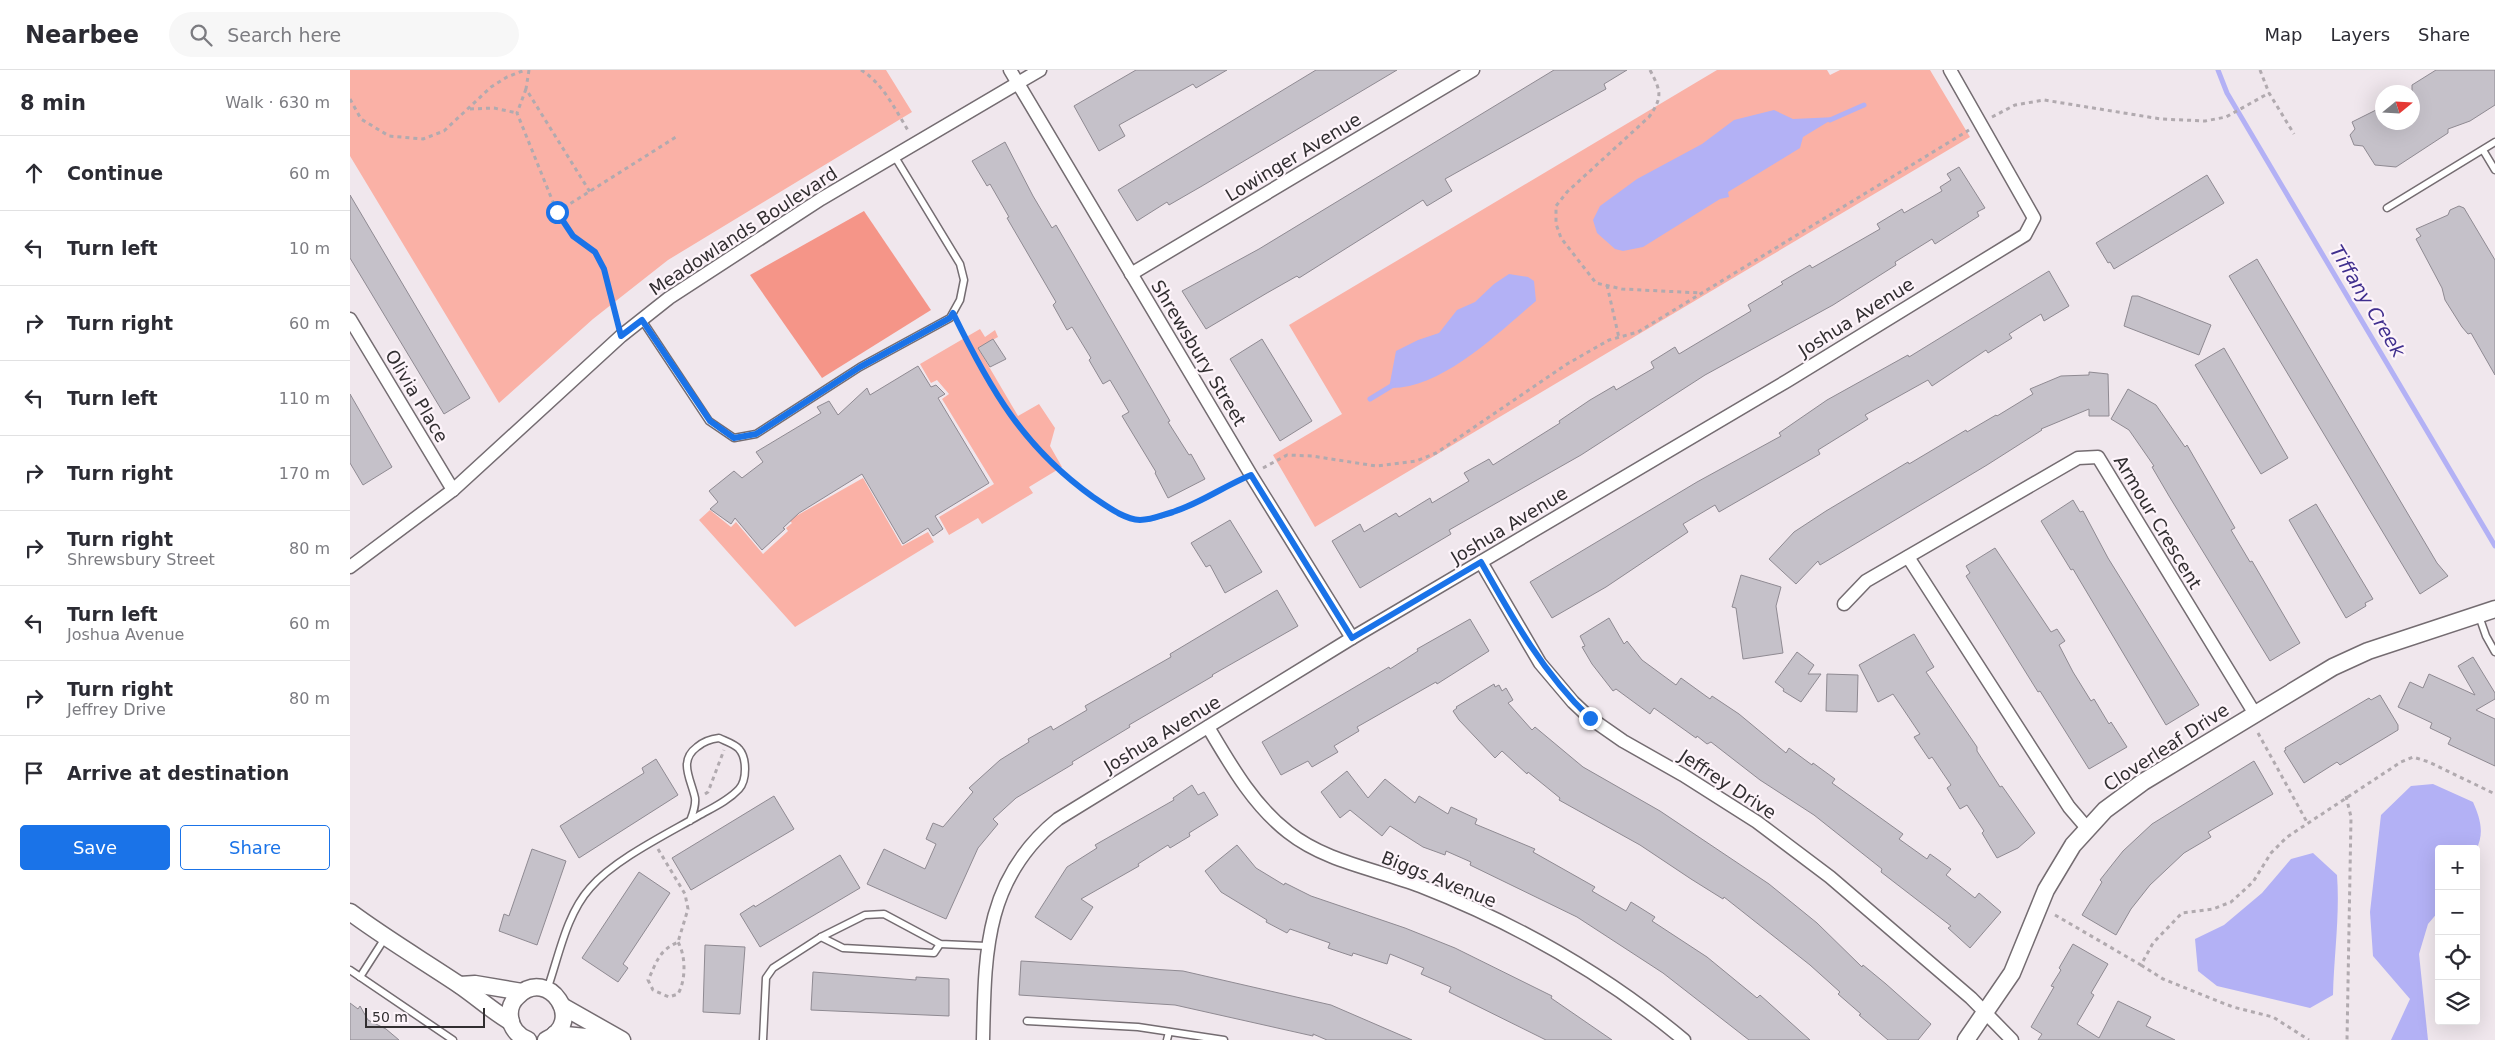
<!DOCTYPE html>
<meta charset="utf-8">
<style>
:root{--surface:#fff;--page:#f7f7f7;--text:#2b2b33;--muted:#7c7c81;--line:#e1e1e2;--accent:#1a73e8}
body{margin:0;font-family:"DejaVu Sans",sans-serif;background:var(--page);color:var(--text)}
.controls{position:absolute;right:15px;bottom:15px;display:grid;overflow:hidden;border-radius:5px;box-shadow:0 5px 20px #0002}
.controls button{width:45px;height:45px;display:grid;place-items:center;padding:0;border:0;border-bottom:1px solid var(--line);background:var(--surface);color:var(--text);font:25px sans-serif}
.compass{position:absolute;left:2025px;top:15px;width:45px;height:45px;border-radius:50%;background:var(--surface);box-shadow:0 5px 20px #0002;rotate:72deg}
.scale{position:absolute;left:15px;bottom:12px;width:120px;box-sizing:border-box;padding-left:5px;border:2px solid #312e30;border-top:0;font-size:14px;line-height:18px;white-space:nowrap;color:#312e30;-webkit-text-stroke:4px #fdf4fa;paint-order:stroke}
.stop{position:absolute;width:15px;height:15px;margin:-11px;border:4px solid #1a73e8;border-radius:50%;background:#fff}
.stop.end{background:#1a73e8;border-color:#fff;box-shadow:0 1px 5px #0008}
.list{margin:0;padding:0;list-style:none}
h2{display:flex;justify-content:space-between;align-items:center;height:65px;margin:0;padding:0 20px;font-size:21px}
h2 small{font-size:16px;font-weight:400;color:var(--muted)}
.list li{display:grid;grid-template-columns:32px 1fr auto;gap:15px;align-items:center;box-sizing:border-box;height:75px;padding:0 20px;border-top:1px solid var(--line)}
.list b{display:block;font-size:19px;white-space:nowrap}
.list p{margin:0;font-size:16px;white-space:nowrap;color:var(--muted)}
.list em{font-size:16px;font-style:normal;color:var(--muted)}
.actions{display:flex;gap:10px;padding:15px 20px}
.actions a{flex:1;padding:11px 0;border:1px solid var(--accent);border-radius:5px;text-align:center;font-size:18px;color:var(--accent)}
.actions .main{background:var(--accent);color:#fff}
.icon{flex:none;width:28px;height:28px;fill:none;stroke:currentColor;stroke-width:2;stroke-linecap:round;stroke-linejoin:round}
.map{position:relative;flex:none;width:2145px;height:970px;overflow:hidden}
header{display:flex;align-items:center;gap:30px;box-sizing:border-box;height:70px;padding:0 25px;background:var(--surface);border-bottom:1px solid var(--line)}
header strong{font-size:24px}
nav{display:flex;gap:28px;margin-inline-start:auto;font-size:18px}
.search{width:350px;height:45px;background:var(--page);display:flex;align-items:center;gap:12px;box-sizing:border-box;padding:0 18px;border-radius:28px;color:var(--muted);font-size:19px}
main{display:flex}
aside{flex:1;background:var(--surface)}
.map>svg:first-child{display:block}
.green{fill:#fab1a6}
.forest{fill:#f59588}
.water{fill:#b3b1f5}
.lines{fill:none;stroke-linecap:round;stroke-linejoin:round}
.stream{stroke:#b3b1f5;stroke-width:5}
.building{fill:#c5c1c9;stroke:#8f8a92}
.service-casing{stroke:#746c71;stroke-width:9}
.minor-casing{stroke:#746c71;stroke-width:15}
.tertiary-casing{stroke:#746c71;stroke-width:19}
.path{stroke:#b1aaaf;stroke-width:3;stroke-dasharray:4 4;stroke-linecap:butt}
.service{stroke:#fff;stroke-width:6}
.minor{stroke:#fff;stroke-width:12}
.tertiary{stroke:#fff;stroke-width:16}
.route{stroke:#1a73e8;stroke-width:6}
.labels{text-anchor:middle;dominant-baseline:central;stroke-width:4.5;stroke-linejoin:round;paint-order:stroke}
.street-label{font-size:18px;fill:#312e30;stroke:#fdf4fa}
.water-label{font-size:19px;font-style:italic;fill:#402f8e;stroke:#fdf4fa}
</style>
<header>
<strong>Nearbee</strong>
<div class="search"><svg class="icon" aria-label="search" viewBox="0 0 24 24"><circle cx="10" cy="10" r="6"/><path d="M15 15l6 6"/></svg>Search here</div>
<nav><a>Map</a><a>Layers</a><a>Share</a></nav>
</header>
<main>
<aside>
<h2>8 min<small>Walk · 630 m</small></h2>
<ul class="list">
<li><svg class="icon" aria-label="ahead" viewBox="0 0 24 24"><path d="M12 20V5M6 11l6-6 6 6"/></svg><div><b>Continue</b></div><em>60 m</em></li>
<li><svg class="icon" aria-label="left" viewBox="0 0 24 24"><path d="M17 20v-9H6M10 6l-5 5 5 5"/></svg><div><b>Turn left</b></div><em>10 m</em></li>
<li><svg class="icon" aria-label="right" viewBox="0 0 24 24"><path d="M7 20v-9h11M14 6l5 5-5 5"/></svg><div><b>Turn right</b></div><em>60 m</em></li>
<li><svg class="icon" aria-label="left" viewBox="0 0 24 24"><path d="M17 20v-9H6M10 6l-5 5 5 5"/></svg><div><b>Turn left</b></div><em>110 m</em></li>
<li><svg class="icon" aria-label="right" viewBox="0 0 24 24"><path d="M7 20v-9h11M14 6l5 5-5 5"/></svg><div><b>Turn right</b></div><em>170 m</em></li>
<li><svg class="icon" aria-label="right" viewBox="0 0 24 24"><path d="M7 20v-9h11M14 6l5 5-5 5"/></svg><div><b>Turn right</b><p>Shrewsbury Street</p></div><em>80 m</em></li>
<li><svg class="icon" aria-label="left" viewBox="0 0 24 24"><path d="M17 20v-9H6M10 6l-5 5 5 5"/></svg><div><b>Turn left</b><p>Joshua Avenue</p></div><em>60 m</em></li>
<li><svg class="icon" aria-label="right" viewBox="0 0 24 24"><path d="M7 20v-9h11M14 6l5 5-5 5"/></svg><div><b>Turn right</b><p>Jeffrey Drive</p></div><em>80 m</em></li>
<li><svg class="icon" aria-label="arrive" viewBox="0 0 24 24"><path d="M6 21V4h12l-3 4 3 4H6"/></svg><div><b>Arrive at destination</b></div></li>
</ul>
<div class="actions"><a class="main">Save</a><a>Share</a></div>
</aside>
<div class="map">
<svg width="2145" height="970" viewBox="0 0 2145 970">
<rect width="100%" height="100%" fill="#f0e7ed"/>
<!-- green -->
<g class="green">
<polygon points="0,0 536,0 562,42 318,190 243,249 149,333 0,86"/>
<polygon points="1367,0 1477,0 1480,5 1490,0 1580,0 1620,67 965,457 923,385 992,344 939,255"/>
<polygon points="630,259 635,267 645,260 648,267 628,278 668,346 689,334 705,358 700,376 712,397 679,417 683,423 632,454 628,448 599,465 589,447 644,414 592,329 599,324 587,310 581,313 570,294"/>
<polygon points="513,408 552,476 578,462 584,472 445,557 349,450 360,440 381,457 386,452 413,484 438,461 436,458 442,453 439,450"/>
</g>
<!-- forest -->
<polygon class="forest" points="514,141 581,240 472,308 400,205"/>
<!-- water -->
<g class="water">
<polygon points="1424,40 1443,49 1486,47 1453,67 1450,78 1378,122 1379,127 1370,129 1293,177 1273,181 1265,179 1247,163 1243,150 1250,136 1287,109 1352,74 1384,50"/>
<path d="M1159,204L1178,207L1184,211L1186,231C1148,263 1091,320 1039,318L1046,281L1068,270L1089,263L1107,240L1125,232L1144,214Z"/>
<path d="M2083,714L2123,732C2130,748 2135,763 2126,780L2089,779V841L2078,854L2069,884L2078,970H2041L2060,929L2023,886L2020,842L2031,745L2061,716Z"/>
<path d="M1963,783L1987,805C1990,845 1984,885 1983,925L1960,938L1867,916L1848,901L1845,869L1874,855L1912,823L1941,789Z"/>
</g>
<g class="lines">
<!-- stream -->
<g class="stream">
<polyline points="1868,0 1877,23 2145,476"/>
<polyline points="1480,50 1514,35"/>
<polyline points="1020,329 1043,315"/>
</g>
</g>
<!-- building -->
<g class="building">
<polygon points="786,0 877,0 846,18 843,14 769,55 775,66 749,81 724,36"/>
<polygon points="966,0 1047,0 852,116 819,135 817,132 787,151 768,120"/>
<polygon points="1204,0 1277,0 1254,14 1256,19 1095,109 1102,121 1077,136 1073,130 949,208 947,206 917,223 856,259 832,221 909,179"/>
<polygon points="2086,0 2145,0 2145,35 2120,51 2098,59 2098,63 2046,97 2025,95 2013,76 2004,75 2000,65 2005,59 2002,52 2032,37 2032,52 2062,52 2062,15"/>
<polygon points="655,72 683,126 702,158 706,155 723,184 820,351 818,352 839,385 841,384 855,409 818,428 805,403 806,402 772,346 779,342 760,310 753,314 739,290 741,288 722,257 717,260 703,235 706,232 657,148 659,147 640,114 637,116 622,91"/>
<polygon points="1609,97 1635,138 1627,142 1629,146 1585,174 1582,169 1545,192 1546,195 1483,235 1355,305 1231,385 1099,460 1101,464 1010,518 982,471 1010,454 1014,462 1046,443 1049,447 1080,428 1082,433 1119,411 1114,403 1139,389 1143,395 1210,353 1209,351 1240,330 1264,316 1266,320 1304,298 1301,292 1325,277 1329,284 1401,241 1398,235 1433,214 1431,212 1460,195 1462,198 1530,159 1527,154 1552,139 1554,143 1592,121 1590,117 1601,110 1597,104"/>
<polygon points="1857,105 1874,133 1764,199 1760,192 1758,193 1746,173"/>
<polygon points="0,125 120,328 94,344 0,188"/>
<polygon points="2109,136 2114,138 2145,190 2145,305 2121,263 2118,264 2112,257 2095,230 2092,218 2066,169 2071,166 2066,159 2098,145 2100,140"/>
<polygon points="1907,189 2087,493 2098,506 2070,524 1879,206"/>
<polygon points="1699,201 1719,236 1694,251 1691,244 1659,264 1662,268 1638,283 1636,280 1582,316 1578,310 1515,345 1518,349 1468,380 1470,384 1369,442 1365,435 1333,454 1338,462 1256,517 1202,548 1180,512 1347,412 1431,366 1429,363 1477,330 1558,285 1559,287"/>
<polygon points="1782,226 1788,226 1861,255 1849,285 1774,256"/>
<polygon points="643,269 656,289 640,297 628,278"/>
<polygon points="912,269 962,351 930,371 880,289"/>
<polygon points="1874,278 1938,388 1911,404 1845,295"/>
<polygon points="568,296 581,317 586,315 595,324 588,328 639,413 585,446 593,459 583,466 578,458 553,474 512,404 449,443 433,458 435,459 412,480 385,448 381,454 360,439 368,432 359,421 384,401 392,408 413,392 406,382 471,343 467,337 479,331 488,345 517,318 520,325"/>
<polygon points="1739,302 1758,304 1759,346 1739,346 1739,339 1691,359 1692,360 1637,395 1470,495 1468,491 1446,514 1419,489 1444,462 1476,441 1558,392 1559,394 1616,360 1617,362 1646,345 1647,346 1683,324 1680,319 1711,306 1739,305"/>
<polygon points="1778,319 1806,335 1835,377 1837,375 1885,458 1881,460 1900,492 1902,491 1950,573 1920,591 1819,426 1802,397 1804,396 1779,360 1761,349"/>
<polygon points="0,324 42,397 13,415 0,393"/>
<polygon points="1723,430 1730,442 1733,441 1758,488 1849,635 1816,655 1723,499 1721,500 1691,451"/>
<polygon points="1966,434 2023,529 2015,533 2016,536 1996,548 1939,450"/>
<polygon points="880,450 912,502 875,523 860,495 856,497 841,473"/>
<polygon points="1645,478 1701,562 1707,559 1715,571 1709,575 1723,602 1741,631 1744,629 1759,654 1761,652 1777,677 1739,699 1690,621 1688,622 1616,506 1620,503 1616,496"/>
<polygon points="1391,505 1431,517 1426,536 1433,583 1393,589 1386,538 1382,537"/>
<polygon points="927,520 948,556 862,605 863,606 779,655 780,657 722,692 723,694 666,728 643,749 648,754 628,778 596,849 517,814 534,779 575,799 586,774 576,769 583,753 593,757 623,722 619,718 650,690 679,672 678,669 701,656 703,660 737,640 735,636 821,587 820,584"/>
<polygon points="1259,548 1274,574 1277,571 1292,590 1326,615 1331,608 1360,629 1362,626 1389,644 1436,683 1439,678 1462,695 1463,693 1485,709 1482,713 1553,764 1549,769 1577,789 1580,784 1601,799 1596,805 1625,828 1629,823 1651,842 1620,878 1598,858 1601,856 1531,802 1532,799 1464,745 1410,710 1361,672 1357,674 1347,666 1346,668 1304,638 1300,644 1266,619 1263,621 1242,594 1232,577 1235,576 1230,566"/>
<polygon points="1120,549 1139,581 1087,614 1086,612 1007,657 1009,661 984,676 988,682 962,697 958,691 931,705 912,672 1039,597 1040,599 1068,581 1067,579"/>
<polygon points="1564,564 1584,597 1576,602 1627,677 1627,681 1650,717 1652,716 1685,763 1668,778 1647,788 1632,763 1634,761 1617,735 1610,739 1597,718 1601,715 1582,687 1579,689 1564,667 1570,664 1543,624 1528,632 1509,595"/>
<polygon points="1447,582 1464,595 1458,604 1471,604 1451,632 1433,621 1434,619 1425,612"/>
<polygon points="2123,587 2145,623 2145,629 2126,640 2145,649 2145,696 2098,674 2101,668 2080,658 2082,653 2048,637 2060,612 2073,618 2079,604 2125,625 2108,596"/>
<polygon points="1477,604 1508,605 1507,642 1476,641"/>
<polygon points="1144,614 1145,617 1149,615 1152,621 1156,618 1163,630 1158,633 1182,660 1185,657 1233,697 1310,741 1419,814 1467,853 1512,897 1513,895 1536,914 1581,954 1568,970 1538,970 1509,945 1511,944 1488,924 1490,922 1460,895 1374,827 1373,829 1341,809 1290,775 1209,730 1210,728 1178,702 1177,704 1152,681 1145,688 1109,650 1103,641 1107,638 1106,637"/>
<polygon points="2030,625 2048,655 2048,660 1990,695 1987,692 1954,713 1934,681 1936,680 1935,678 2019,628 2021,630"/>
<polygon points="306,689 328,725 229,788 210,756 294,703 292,698"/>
<polygon points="1904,691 1923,724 1858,762 1861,767 1834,783 1800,815 1781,839 1766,865 1732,845 1752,812 1750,810 1773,781 1802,754"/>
<polygon points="997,701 1018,728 1035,709 1065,733 1069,726 1098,744 1101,737 1127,749 1125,754 1185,779 1183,782 1245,817 1242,821 1276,841 1281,832 1305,847 1302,851 1357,887 1407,928 1410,925 1460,970 1399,970 1313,903 1227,847 1120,795 1121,792 1096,781 1095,785 1073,777 1040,756 1032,766 1000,740 990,748 971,722"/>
<polygon points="842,715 848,725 854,722 868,745 839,763 840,766 820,778 818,775 788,794 789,796 731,829 743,837 721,870 685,847 717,797 747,778 745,775 824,730 823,728"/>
<polygon points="424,726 444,759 341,820 322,788"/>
<polygon points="887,775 906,798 934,815 935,813 961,826 1055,858 1105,878 1202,926 1201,928 1262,970 1196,970 1099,922 1101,917 1071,904 1074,898 1040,884 1037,894 1003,883 1002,886 978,878 980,873 940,859 937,863 916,852 917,850 871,822 855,801"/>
<polygon points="182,779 216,791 187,875 149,861 154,844 159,846"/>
<polygon points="490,785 510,818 410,877 390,844 404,835 405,837"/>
<polygon points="289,802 320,823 273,894 278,898 268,912 232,888"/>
<polygon points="1723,874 1758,894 1741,923 1744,925 1727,954 1749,968 1768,931 1801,947 1796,956 1825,970 1688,970 1692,964 1681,957 1704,917 1701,916 1711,900 1709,898"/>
<polygon points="355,875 395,877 390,944 353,942"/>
<polygon points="671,891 833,901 981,935 1062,970 977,970 963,964 963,966 825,935 669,925"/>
<polygon points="463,902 566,910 566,907 599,909 599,946 461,940"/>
<polygon points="0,933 8,939 10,936 18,950 36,959 49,970 0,970"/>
</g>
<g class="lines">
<!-- service casing -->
<g class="service-casing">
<g id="service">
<polyline points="2133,80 2145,100"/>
<polyline points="2037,138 2145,72"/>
<polyline points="292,250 359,351 384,368 406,364 510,297 600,248 610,230 614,210 610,194 545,87"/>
<polyline points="2129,546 2136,566 2145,582"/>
<polyline points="471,867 493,878 584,883 590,874"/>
<polyline points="0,900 103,970"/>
<polyline points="10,907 35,868"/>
<path d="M197,920C209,886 216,845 240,818C264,790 315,765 348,746C362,738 378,731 389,719C397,710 397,688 389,679C385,674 375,671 369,668C360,669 354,671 347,677C328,691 341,709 345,728C346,736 343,743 340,751"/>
<polyline points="677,951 788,957 874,970"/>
<polyline points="413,970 416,908 423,898 471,867 515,845 534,844 590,874 637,876"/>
<polyline points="817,970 819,962"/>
</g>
</g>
<!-- minor casing -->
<g class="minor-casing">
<g id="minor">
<polyline points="660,0 901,405 1002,568"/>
<polyline points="781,204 1123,0"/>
<polyline points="0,249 103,420"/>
<polyline points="1558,487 1719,737 1737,758"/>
<polyline points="1131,492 1190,593 1223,632 1240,648 1273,671 1333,705 1407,752 1480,807 1621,928 1662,970"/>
<polyline points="0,497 103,420 271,266 319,228 471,129 690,0"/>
<polyline points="1494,534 1516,511 1728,388 1748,387 1905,644"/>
<path d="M858,657C880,694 903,735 938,762C976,792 1026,799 1070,816C1165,853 1256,905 1334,970"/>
<path d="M633,970C635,883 634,809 708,749L1002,568L1437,311L1675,165L1684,148L1600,0"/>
</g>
</g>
<!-- tertiary casing -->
<g class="tertiary-casing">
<g id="tertiary">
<path d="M0,842C35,868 72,890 108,914C126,926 142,941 161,952"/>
<polyline points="110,915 125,914 172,922"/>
<polyline points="212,936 272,970"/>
<polyline points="205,964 267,970"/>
<path d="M178,970C168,966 161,958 160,947C159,939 162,931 168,926C198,896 237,952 196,970"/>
<polyline points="1616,970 1662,903 1696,820 1723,775 1755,740 1793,712 1983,597 2018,581 2145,539"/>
</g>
</g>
<!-- path -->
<g class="path">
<polyline points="179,0 176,19 240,122"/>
<path d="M511,0C533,13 546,41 559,62"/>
<path d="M1300,0C1311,21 1313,27 1299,47L1217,122L1206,136V154L1211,168L1246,213L1272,219L1351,223"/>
<polyline points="1910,0 1919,23 1944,64"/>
<polyline points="176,19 167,43 207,142 223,166 245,182 255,199 268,253"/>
<polyline points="0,29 11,49 39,66 73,69 94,61 141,17 157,7 175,0"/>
<polyline points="120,39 144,38 167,43"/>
<polyline points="1642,47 1665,35 1694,30 1811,49 1855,51 1876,47 1919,23"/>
<polyline points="207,142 326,67"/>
<polyline points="1257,215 1269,268"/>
<path d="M608,254C642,323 677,380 741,425C755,435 771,447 788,450C814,453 867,424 889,410"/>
<polyline points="913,398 937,385 962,386 1026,396 1066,391 1086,383 1217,294 1259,270 1288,262 1619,60"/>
<polyline points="1908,663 1958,754"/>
<polyline points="355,724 358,722 374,680"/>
<polyline points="1996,726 2001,747 1997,970"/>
<path d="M308,779L335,824L338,839L328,872C308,881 307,892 298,910L303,920L319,927L328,924C336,910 336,886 328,872"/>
<polyline points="1705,845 1791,895 1803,873 1832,843 1863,839 1881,832 1903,812 1921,783 1937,767 2051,692 2063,687 2079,692 2145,724"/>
<polyline points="1791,895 1813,909 1855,926 1883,937 1923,947 1959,970"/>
</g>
<!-- service -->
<use href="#service" class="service"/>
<!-- minor -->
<use href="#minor" class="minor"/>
<!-- tertiary -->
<use href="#tertiary" class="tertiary"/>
</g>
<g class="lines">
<!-- route -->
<path class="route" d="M207,142L223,166L245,182L254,199L271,266L292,250L360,351L384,368L406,364L510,297L600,248L603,243C640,319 673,377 743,427C757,436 773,449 790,450C802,450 812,445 823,442C851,433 874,416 901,405L1002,568L1131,492C1163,549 1193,603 1240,648"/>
</g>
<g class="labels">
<!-- street labels -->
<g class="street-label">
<text transform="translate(943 87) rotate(-31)">Lowinger Avenue</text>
<text transform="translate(393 161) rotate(-33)">Meadowlands Boulevard</text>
<text transform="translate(1506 247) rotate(-32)">Joshua Avenue</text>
<text transform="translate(849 283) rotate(59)">Shrewsbury Street</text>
<text transform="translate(67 326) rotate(59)">Olivia Place</text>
<text transform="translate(1808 452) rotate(59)">Armour Crescent</text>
<text transform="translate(1159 455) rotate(-31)">Joshua Avenue</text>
<text transform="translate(812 664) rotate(-31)">Joshua Avenue</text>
<text transform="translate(1816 677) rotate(-33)">Cloverleaf Drive</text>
<text transform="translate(1378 714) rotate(33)">Jeffrey Drive</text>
<text transform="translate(1089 809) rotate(22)">Biggs Avenue</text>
</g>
<!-- water labels -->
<g class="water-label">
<text transform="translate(2018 231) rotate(59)">Tiffany Creek</text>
</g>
</g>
</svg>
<div class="controls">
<button>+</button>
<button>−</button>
<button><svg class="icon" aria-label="locate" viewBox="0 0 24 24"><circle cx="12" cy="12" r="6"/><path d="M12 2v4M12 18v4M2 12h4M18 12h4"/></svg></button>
<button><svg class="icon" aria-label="layers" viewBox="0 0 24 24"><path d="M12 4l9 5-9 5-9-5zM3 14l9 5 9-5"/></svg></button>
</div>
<svg class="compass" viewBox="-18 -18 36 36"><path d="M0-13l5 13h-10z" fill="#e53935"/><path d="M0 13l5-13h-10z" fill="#7c7c81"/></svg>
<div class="scale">50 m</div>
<div class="stop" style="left:207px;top:142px"></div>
<div class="stop end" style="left:1240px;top:648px"></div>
</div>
</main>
